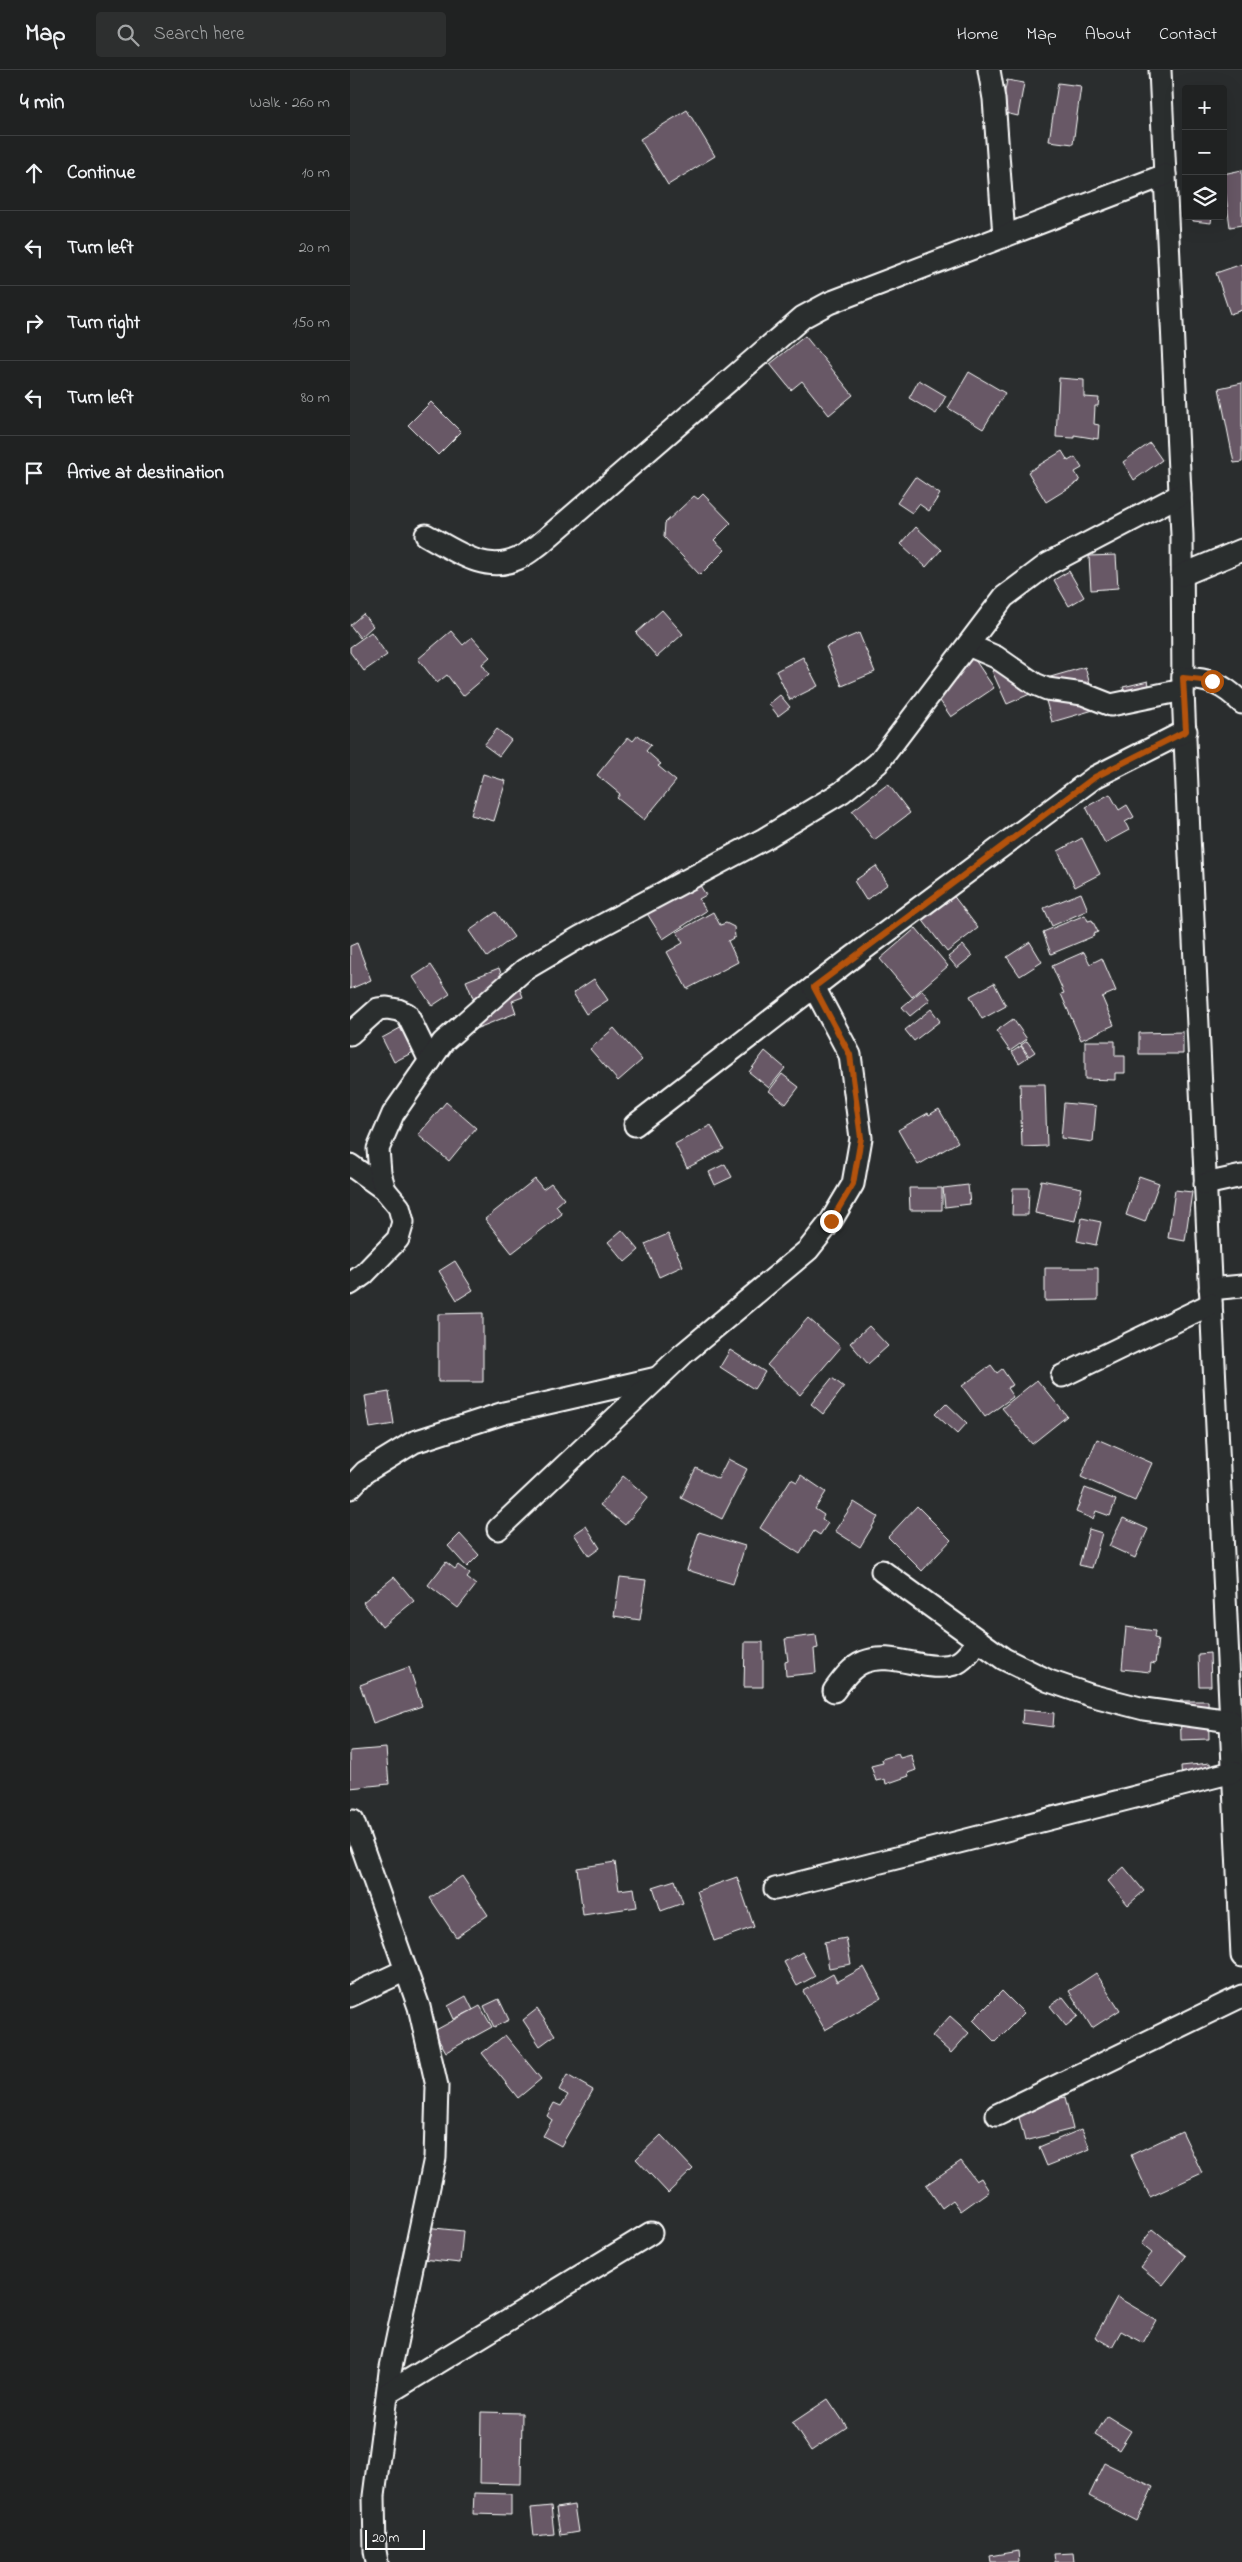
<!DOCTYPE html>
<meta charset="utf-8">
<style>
:root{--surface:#202222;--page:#2d2f2f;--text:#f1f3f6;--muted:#a2a4a5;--line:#3d3f40}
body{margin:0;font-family:"Indie Flower",sans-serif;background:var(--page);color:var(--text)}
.controls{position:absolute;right:15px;top:15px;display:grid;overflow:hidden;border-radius:5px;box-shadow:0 5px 20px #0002}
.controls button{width:45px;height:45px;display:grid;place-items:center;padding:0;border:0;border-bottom:1px solid var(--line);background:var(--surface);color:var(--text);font:25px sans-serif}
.scale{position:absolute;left:15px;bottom:12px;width:60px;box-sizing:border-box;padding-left:5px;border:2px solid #fff;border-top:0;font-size:14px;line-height:18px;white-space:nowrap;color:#fff;-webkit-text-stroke:4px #2a2d2e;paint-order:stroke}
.stop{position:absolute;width:15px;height:15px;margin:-11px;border:4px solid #b45309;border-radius:50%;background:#fff}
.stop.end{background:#b45309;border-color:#fff;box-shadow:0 1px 5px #0008}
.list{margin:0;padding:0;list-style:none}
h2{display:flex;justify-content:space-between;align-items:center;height:65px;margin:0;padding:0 20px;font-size:21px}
h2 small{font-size:16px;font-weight:400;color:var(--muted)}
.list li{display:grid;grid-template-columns:32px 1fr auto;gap:15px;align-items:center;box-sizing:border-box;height:75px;padding:0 20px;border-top:1px solid var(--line)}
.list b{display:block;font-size:19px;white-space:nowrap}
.list em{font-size:16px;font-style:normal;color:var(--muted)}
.icon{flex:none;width:28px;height:28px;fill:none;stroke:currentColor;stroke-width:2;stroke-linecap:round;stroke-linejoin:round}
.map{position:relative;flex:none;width:892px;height:2492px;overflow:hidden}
header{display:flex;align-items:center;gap:30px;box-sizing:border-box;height:70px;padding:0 25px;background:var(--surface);border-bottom:1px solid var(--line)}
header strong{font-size:24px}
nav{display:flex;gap:28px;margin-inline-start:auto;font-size:18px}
.search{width:350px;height:45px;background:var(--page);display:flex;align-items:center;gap:12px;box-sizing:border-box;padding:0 18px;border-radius:5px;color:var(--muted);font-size:19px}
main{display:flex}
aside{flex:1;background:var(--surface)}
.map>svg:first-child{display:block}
.building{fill:#675966;stroke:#fff}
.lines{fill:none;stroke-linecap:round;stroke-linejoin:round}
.minor-casing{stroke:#fff;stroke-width:25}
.minor{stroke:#2a2d2e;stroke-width:21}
.route{stroke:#b45309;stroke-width:6}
</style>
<header>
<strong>Map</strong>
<div class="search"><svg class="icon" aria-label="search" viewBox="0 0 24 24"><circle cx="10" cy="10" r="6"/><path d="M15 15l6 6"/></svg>Search here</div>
<nav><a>Home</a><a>Map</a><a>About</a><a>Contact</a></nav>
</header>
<main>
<aside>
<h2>4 min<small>Walk · 260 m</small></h2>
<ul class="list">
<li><svg class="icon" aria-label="ahead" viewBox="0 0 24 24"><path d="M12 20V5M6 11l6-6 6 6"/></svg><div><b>Continue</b></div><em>10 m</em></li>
<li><svg class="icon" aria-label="left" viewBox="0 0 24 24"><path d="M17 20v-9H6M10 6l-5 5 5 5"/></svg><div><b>Turn left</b></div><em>20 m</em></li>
<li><svg class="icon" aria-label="right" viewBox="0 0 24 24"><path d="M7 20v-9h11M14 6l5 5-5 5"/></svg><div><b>Turn right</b></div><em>150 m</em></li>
<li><svg class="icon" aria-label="left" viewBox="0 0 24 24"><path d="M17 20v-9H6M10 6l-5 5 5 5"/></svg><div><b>Turn left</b></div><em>80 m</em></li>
<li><svg class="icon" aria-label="arrive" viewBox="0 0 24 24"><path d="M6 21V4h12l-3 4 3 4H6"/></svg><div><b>Arrive at destination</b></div></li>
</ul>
</aside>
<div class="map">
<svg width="892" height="2492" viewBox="0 0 892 2492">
<rect width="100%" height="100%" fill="#2a2d2e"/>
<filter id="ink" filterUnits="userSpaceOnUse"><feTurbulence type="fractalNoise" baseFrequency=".02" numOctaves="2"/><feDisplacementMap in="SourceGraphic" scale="10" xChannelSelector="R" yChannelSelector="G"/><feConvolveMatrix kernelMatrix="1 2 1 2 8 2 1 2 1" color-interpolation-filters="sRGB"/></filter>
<g filter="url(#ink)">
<!-- building -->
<g class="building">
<polygon points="657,10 674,13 668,46 651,42"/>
<polygon points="708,13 731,16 723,74 699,71"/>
<polygon points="337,40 365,86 318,115 290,69"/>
<polygon points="892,100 892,155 880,157 873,104"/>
<polygon points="843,146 862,146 861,153 843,151"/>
<polygon points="892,194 892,240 880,244 866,203"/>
<polygon points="455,266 503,325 479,345 452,311 441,320 420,294"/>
<polygon points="619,302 655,323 633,359 598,338"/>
<polygon points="709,308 734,310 734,327 749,328 748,336 745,336 744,354 749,355 748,369 724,365 724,368 706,367"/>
<polygon points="569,310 596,326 586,344 559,328"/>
<polygon points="892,313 892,392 884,393 869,318"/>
<polygon points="81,332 111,362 88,385 58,355"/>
<polygon points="800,373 812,390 784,410 773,392"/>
<polygon points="712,381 718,391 725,387 732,398 725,402 730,411 696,432 678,402"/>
<polygon points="565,407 590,424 579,441 569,434 562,443 547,433"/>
<polygon points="353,424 381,453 364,470 375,480 350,505 314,467 315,453 344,426 348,429"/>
<polygon points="566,457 591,480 576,497 551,474"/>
<polygon points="766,485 768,518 741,520 739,486"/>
<polygon points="719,501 734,527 719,536 704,510"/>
<polygon points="312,540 333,564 307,587 286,563"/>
<polygon points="13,544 23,556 10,568 0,555"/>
<polygon points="101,561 113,575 122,567 140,587 132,594 139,604 113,626 97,605 87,613 68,589"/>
<polygon points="21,562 37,585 14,601 0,582 0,577"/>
<polygon points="509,563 525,602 492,616 476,577"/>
<polygon points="453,587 468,616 440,630 426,601"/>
<polygon points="623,587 644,618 601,647 580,616"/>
<polygon points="665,591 680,624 657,634 642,601"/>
<polygon points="735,597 747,639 702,652 690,610"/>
<polygon points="798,611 804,635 776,627 773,617"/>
<polygon points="430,625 440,637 428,646 419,634"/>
<polygon points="147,659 161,670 149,686 134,675"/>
<polygon points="288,665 301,675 296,681 311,694 308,696 326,711 294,750 267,728 270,724 247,705 278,667 283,671"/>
<polygon points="133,704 156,711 144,751 121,745"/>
<polygon points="538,714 560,743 524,770 502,741"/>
<polygon points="760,724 769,740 777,735 784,747 775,752 779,760 755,773 736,737"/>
<polygon points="732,768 750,804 725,817 708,781"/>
<polygon points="526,796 538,814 516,830 504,811"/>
<polygon points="330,798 337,810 344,806 356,825 349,829 356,841 313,869 286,826"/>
<polygon points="599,820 628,858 597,882 568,844"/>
<polygon points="731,823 738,840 702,856 694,838"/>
<polygon points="146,842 164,867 137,887 119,861"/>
<polygon points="363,842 370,855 376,853 384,857 385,867 378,871 388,892 337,919 317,882 333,873 327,862"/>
<polygon points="735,845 738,851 742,850 748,862 743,864 744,866 701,884 693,862"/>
<polygon points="566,858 598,896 562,927 530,889"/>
<polygon points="680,872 692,892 670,906 657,887"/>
<polygon points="7,873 21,910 0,919 0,876"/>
<polygon points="613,875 622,886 607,898 598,887"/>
<polygon points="734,882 740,894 752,888 766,921 752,927 764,955 731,970 711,924 714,923 702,896"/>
<polygon points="81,895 100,924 82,936 63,907"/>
<polygon points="149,898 152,906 163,901 173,927 162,931 166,943 120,961 128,940 116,911"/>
<polygon points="244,909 258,930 236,944 223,923"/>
<polygon points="644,913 656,936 632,949 620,926"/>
<polygon points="572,920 580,930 560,946 552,937"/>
<polygon points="581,939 590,951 564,971 555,960"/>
<polygon points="663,949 677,969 660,981 646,961"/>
<polygon points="63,951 75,976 44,992 32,968"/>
<polygon points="264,958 292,990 268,1011 240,979"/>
<polygon points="833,962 833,984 789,984 789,963"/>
<polygon points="677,971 685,982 679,986 671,975"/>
<polygon points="735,971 765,971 765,986 775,986 775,1003 765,1003 765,1010 735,1009"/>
<polygon points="671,976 678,987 669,993 662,982"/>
<polygon points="415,981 435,998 419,1018 399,1002"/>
<polygon points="432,1004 449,1017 436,1034 419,1021"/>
<polygon points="670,1014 695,1014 697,1076 672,1077"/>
<polygon points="96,1032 126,1058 99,1091 68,1065"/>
<polygon points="714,1033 746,1036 743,1072 711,1068"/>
<polygon points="589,1039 608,1072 568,1095 548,1060 578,1043 579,1045"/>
<polygon points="361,1055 374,1079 337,1098 325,1074"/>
<polygon points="375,1094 382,1107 365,1115 359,1102"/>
<polygon points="789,1106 809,1113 795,1152 776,1145"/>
<polygon points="185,1109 193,1119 201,1113 214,1129 206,1136 212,1144 162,1183 135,1149"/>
<polygon points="691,1110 732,1118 725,1151 685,1143"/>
<polygon points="618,1115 620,1134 595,1137 593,1118"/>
<polygon points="559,1118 592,1118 592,1140 560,1140"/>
<polygon points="663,1118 679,1118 678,1145 662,1145"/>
<polygon points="825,1120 842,1122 835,1171 818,1168"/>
<polygon points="732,1148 751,1152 746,1175 727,1171"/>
<polygon points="272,1160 289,1180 275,1192 258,1172"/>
<polygon points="318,1164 333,1196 309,1207 295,1174"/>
<polygon points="105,1191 123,1220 107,1230 89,1201"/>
<polygon points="695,1198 748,1198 748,1230 695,1231"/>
<polygon points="133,1243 133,1312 88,1312 88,1244"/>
<polygon points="458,1248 491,1277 450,1325 417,1295"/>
<polygon points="519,1256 538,1276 518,1294 500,1273"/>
<polygon points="380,1280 415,1302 404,1319 370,1297"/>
<polygon points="641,1295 647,1303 652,1299 663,1315 657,1318 663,1327 635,1347 612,1316"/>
<polygon points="482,1308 494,1317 473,1344 461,1334"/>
<polygon points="687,1310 717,1346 682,1374 652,1338"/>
<polygon points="39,1322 44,1354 20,1358 15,1326"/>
<polygon points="596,1333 617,1353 607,1364 585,1344"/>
<polygon points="747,1369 802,1393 785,1431 731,1407"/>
<polygon points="378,1389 397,1399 372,1449 331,1428 346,1398 368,1409"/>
<polygon points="451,1405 476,1422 465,1439 474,1445 472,1449 478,1453 470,1465 464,1461 450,1484 410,1458 441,1409 447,1412"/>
<polygon points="273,1406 298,1427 275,1455 250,1435"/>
<polygon points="735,1418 766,1430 760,1446 746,1441 743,1449 726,1442"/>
<polygon points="504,1432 528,1447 510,1477 485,1461"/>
<polygon points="567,1436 601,1470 572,1501 538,1467"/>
<polygon points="773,1448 798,1459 785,1488 759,1476"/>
<polygon points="236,1456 250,1478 239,1486 224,1464"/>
<polygon points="739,1459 752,1463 742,1498 729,1495"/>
<polygon points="349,1462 395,1476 383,1514 337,1500"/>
<polygon points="110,1464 129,1485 117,1497 98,1476"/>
<polygon points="96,1492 105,1499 108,1495 120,1504 117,1508 126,1515 108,1538 78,1515"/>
<polygon points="44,1507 64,1531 32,1557 13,1532"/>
<polygon points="270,1507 296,1510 290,1550 264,1546"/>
<polygon points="776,1557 805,1561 804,1568 808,1569 805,1594 801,1593 800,1602 772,1599"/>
<polygon points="466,1565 468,1578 464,1579 466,1603 436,1606 435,1592 438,1591 435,1569"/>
<polygon points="395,1572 413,1572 413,1617 394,1617"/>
<polygon points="860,1583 861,1616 849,1616 848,1584"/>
<polygon points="59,1597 72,1636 23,1653 10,1615"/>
<polygon points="830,1631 858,1631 859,1669 831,1670"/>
<polygon points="673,1640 704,1643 703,1657 672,1653"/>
<polygon points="36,1678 39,1714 0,1718 0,1681"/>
<polygon points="548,1684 550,1688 561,1685 566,1700 558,1703 559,1706 536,1714 535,1709 526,1711 521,1696 533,1693 532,1689"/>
<polygon points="860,1693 862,1710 832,1713 831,1696"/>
<polygon points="265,1792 269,1820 284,1818 287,1837 233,1845 227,1798"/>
<polygon points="774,1797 794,1821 778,1835 758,1811"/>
<polygon points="112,1806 138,1845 106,1867 80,1828"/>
<polygon points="387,1807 404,1857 364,1871 347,1821"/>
<polygon points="325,1810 333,1833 311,1841 303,1817"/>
<polygon points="496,1868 501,1894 479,1898 474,1872"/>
<polygon points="452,1882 465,1906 447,1916 434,1892"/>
<polygon points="514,1897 531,1928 475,1960 453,1921 483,1904 487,1912"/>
<polygon points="746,1903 770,1940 742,1958 719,1921"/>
<polygon points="652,1921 674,1943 645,1972 623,1950"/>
<polygon points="116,1926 123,1940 104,1949 98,1936"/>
<polygon points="713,1927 728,1946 716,1956 700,1936"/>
<polygon points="149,1929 159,1950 144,1957 134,1936"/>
<polygon points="130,1936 142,1957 96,1982 84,1961"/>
<polygon points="187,1939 205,1965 190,1976 173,1950"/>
<polygon points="600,1946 619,1963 601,1983 582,1966"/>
<polygon points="155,1965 191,2009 168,2028 132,1983"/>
<polygon points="217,2005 243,2020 211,2076 193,2066 202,2050 197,2046 204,2033 211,2036 218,2025 209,2020"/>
<polygon points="715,2027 723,2059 675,2071 667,2039"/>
<polygon points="732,2059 740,2079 697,2096 689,2077"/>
<polygon points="832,2061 852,2103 800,2127 781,2085"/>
<polygon points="311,2065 343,2099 318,2123 286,2089"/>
<polygon points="611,2091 626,2111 631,2108 639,2121 611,2141 603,2130 592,2138 576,2115"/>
<polygon points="75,2157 113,2161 110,2193 72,2189"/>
<polygon points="803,2159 836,2186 813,2215 791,2197 802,2183 791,2174"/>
<polygon points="767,2227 806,2250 793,2273 771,2261 762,2277 745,2267"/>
<polygon points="478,2329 497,2357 461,2381 442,2353"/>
<polygon points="131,2342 172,2343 171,2414 130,2413"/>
<polygon points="757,2346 781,2361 769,2380 745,2365"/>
<polygon points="755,2393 803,2417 787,2451 739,2426"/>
<polygon points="124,2423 161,2424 161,2445 123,2444"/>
<polygon points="224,2435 228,2462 210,2465 206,2438"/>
<polygon points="201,2436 204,2464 184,2466 181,2438"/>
<polygon points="668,2481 669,2492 641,2492 640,2486"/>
<polygon points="723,2483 724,2492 705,2492 704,2484"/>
</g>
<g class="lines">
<!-- minor casing -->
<g class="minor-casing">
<g id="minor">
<polyline points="639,0 644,29 654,166"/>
<polyline points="810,0 832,465 833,620 839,765 892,1886"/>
<path d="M76,465C104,480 135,504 167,489C175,486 183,479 190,474L453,247L479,233L815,105"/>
<polyline points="832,505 892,480"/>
<polyline points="618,575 646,587 685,614 697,619 733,624 761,635 833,620"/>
<path d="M833,608C860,609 873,614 892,633"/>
<polyline points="0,964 28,939 37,938 48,940 57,944 80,991"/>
<polyline points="285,1055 495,893 745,707 836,661"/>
<polyline points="0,1095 35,1120"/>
<polyline points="855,1114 892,1106"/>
<polyline points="0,1214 14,1204 48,1169 53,1152 49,1137 35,1120 30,1103 28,1079 43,1044 93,972 174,900 230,867 414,769 492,722 528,693 654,527 698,494 830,425"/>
<polyline points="860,1219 892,1216"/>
<polyline points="712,1306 861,1234"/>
<polyline points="0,1418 15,1402 64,1372 154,1343 307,1308"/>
<polyline points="148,1459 333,1284 458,1180 481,1151 503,1114 511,1068 500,985 464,917"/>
<polyline points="532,1501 654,1589 699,1611 740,1625 794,1639 881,1651"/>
<path d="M484,1621C492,1610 501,1597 514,1592C543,1580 578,1605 607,1593C616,1589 622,1578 629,1571"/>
<polyline points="3,1751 69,1937 87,2016 85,2088 40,2302 24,2426 25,2481 27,2492"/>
<polyline points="425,1819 883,1702"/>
<polyline points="0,1926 56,1900"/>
<polyline points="647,2045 892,1926"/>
<polyline points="38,2323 301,2163"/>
</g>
</g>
<!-- minor -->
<use href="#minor" class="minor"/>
</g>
</g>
<g class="lines" filter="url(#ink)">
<!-- route -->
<polyline class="route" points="481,1151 503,1114 511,1068 500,985 464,917 745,707 836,661 833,608 862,611"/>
</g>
</svg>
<div class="controls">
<button>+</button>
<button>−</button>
<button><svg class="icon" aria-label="layers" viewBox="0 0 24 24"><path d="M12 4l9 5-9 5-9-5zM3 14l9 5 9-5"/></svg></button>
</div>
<div class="scale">20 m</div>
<div class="stop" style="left:862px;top:611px"></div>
<div class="stop end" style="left:481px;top:1151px"></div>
</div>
</main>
